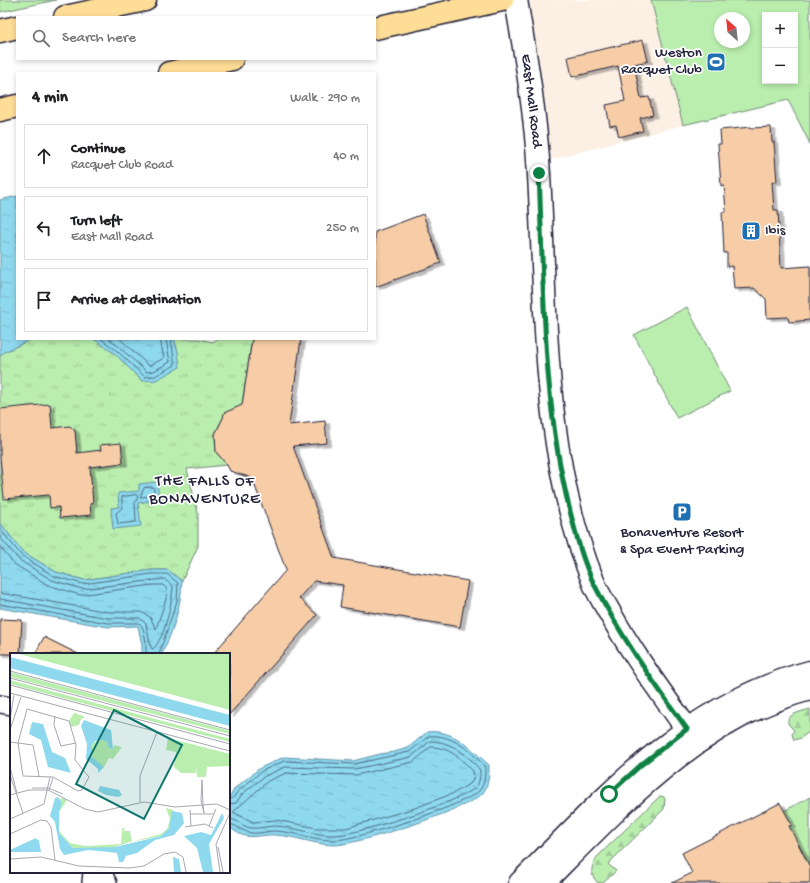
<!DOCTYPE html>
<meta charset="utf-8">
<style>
:root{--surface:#fff;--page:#f2f2f2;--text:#202124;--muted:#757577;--line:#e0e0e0}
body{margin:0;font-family:"Gochi Hand",sans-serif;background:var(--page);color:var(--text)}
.controls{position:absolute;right:12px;top:12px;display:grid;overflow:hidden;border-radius:0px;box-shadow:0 2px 6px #0003}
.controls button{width:36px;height:36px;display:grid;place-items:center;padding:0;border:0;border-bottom:1px solid var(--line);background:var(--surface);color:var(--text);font:20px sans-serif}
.compass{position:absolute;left:714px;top:12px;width:36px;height:36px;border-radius:50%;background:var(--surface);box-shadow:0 2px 6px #0003;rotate:333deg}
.stop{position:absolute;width:12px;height:12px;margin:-9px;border:3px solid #0b8043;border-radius:50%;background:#fff}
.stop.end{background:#0b8043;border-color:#fff;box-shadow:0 1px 4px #0008}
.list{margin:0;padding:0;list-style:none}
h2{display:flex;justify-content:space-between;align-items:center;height:52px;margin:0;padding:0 16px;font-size:17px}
h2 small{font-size:13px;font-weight:400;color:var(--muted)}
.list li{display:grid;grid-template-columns:26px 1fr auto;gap:12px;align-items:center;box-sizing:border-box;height:64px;margin:0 8px 8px;padding:0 8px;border:1px solid var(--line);border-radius:0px}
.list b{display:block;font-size:15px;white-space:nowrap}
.list p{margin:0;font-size:13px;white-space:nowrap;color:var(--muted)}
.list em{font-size:13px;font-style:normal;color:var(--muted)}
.icon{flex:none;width:22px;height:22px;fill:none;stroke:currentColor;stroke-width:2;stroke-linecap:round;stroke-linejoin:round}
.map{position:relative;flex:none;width:810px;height:883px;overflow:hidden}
.search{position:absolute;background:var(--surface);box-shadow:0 2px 6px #0003;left:16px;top:16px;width:360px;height:44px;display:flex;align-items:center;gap:10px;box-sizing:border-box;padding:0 14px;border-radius:0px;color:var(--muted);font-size:15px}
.panel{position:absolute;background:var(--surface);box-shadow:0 2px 6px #0003;left:16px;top:72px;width:360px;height:268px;border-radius:0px}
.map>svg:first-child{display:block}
.built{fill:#fcf0e4}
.green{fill:#baeeae;stroke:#6e8874;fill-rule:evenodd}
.forest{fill:url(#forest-firs);stroke:#6e8874}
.park{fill:url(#park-tufts);stroke:#6e8874}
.water{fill:url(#water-ripples);stroke:#6390a6}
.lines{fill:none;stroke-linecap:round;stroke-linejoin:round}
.shore{stroke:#4d6b83;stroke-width:1}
.building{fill:#f6cda6;stroke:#22223b;filter:url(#shadow)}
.street-casing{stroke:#22223b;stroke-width:20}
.secondary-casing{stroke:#22223b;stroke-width:25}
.primary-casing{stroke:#22223b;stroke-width:25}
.highway-casing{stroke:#22223b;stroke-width:25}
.street{stroke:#fff;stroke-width:17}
.secondary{stroke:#fff;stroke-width:22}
.primary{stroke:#fedd96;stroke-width:22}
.highway{stroke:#fedd96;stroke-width:22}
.route{stroke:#0b8043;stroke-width:5}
.labels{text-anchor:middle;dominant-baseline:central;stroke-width:3.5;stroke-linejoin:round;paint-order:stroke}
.poi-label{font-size:15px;fill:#22223b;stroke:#fff;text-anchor:end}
.street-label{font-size:15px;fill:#22223b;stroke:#fff}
.neighbourhood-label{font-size:16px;letter-spacing:1px;fill:#22223b;stroke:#fff}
.inset-road{fill:none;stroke:#a7a7b1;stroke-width:1}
.view{fill:#0f766e;fill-opacity:0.15;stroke:#0f766e;stroke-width:2}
.inset-edge{fill:none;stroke:#22223b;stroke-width:2}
</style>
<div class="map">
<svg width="810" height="883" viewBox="0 0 810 883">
<defs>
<pattern id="forest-firs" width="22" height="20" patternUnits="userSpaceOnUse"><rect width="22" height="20" fill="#baeeae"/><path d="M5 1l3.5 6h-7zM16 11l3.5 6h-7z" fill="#a0cc97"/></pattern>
<pattern id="park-tufts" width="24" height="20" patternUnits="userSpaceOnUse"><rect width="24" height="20" fill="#baeeae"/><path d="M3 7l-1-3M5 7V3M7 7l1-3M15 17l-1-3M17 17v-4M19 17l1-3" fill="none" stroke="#a0cc97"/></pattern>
<pattern id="water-ripples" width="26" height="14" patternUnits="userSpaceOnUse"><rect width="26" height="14" fill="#8ed9ee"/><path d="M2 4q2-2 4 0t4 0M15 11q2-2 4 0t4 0" fill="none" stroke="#7abacd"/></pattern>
<filter id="shadow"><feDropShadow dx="4.5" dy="2.5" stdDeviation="0" flood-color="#0004"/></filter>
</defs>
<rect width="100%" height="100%" fill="#fff"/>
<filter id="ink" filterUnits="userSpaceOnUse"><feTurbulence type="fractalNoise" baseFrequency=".025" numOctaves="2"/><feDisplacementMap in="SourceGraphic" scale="8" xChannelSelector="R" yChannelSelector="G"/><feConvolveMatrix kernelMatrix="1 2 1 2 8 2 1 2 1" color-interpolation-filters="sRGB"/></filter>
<g filter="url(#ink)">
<!-- built -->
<polygon class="built" points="516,0 651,0 683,125 538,163"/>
<!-- green -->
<g class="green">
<polygon points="0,0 56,0 0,12"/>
<path d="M651,0H810V144L788,100L683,125ZM765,15H795V81H765ZM720,18H744V42H720Z"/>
<polygon points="687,307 730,391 677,418 634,335"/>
<polygon points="810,797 810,864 809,865 794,836 783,830 791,825 784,811"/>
</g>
<!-- forest -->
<g class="forest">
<path d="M810,709V731L801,738L794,740L792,734L794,731C793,728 789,726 788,723C786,714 804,711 810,709Z"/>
<path d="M660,796L664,797L665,800L664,809L608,864L616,871L603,883H598C589,874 591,867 597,857Z"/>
</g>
<!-- park -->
<polygon class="park" points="32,339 94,339 114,353 143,381 178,352 174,339 198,339 213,342 217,339 252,339 241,411 223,418 215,434 216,452 227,465 187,469 198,513 198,546 182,581 168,570 151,570 84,580 56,572 23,552 0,523 0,356 4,352"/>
<!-- water -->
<g class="water">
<polygon points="17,196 17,339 32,339 4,352 0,356 0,200"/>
<polygon points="94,339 174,339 178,352 180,367 156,380 142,381 114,353"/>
<polygon points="157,482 159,500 138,503 141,526 113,529 111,508 119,507 118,493 139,491 139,484"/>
<path d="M0,523L23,552L56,572L84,580L151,570H168L182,581C181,607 173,631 162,654H142V645L138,626L108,627L0,608Z"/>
<path d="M427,732C454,729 470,748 489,765C489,774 489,786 482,794C466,810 359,844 335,845C315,845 296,836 275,835C264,834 254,839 242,835C237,833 233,830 229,827V798L235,788L260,768L284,757L353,761L380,754L394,752L408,748Z"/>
</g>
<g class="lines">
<!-- shore -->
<g class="shore">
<polyline points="101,339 116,350 145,377 155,376 175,365 171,339"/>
<polyline points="110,339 147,372 154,371 170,362 166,339"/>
<polyline points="120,339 149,366 164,358 160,339"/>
<polygon points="152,487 154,488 154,496 140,497 144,488"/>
<polygon points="136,495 138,497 135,503 136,522 118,524 116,513 122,508 122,497"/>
<polyline points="0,529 21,555 54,576 83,584 151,574 167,574 178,583 177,601 159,654"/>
<path d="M0,537L19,560L52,580L82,589L164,579L173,586C172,602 165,638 153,649L151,648L146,624L140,618H108L0,599"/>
<polyline points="0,547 14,564 48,585 80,595 152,585 163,585 167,589 166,599 156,629 150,617 141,612 109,612 0,593"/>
<path d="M0,604L108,623H139C146,628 146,645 146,654"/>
<path d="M431,747C450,747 461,759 473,771L474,777L471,783L454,793L415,808L346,828H317L276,820L253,822L233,812L268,781L286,773L356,775L413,762Z"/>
<path d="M229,799L233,798L238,791L262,771L284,761L354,764L409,752L429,736C451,734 471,750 485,767C485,775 485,784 479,791C466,805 353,841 333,840C313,840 295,832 275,831C267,831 260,834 251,833C243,832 237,825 229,824"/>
<path d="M229,804L236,803L242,794L265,776L285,767L355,769L411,757L430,741C451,741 467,754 480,770C480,776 480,782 476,787C463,801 356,835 335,835C315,836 296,827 275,826C267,826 259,829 251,828C243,827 237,819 229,819"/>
</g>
</g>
<!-- building -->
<g class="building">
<polygon points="643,40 648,61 634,64 641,98 649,97 653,115 640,118 643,131 619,137 616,125 610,126 606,105 625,101 618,66 572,77 568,57"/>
<polygon points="751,127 751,128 771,127 772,142 774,142 777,182 772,182 774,210 778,210 781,268 810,266 810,320 789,322 788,317 767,318 766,299 754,288 734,289 732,266 727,267 727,253 724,253 722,212 726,212 724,185 721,186 718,144 721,144 720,130"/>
<polygon points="423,214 441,263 375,287 375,232"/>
<polygon points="252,339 301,339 289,425 325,421 327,443 293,446 334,558 468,581 460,627 340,607 343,585 314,581 299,598 317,615 229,715 229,654 213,654 286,570 252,478 230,471 227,465 216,452 215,434 223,418 224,413 242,405"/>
<polygon points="50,404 52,428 70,426 75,431 77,453 101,450 100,445 121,443 123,463 90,467 93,503 90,504 91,515 60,518 59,507 50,508 49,495 4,499 0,457 0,409"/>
<polygon points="0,619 22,620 20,654 0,654"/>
<polygon points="44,637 78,654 35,654"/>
<polygon points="780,803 792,825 789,826 810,867 810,883 672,883 692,873 682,853"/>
</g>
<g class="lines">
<!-- street casing -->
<g class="street-casing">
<g id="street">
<polyline points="0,704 11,706"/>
<polyline points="102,872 108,883"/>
<polyline points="91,883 92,872"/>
</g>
</g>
<!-- secondary casing -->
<g class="secondary-casing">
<g id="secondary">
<path d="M516,0C526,58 536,116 539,175C547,311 541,451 593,581C597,592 605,604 611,615C636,660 667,700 696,742"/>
<path d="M520,883C607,796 686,705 810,672"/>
<path d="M543,883C621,805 699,718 810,689"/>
</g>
</g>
<!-- primary casing -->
<g class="primary-casing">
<g id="primary">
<polyline points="375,28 502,0"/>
<polyline points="169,73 232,59"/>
<polyline points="0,110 17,106"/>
</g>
</g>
<!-- highway casing -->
<g class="highway-casing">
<g id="highway">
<polyline points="65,17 145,0"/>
<polyline points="0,31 17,27"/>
</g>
</g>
<!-- street -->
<use href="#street" class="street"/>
<!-- secondary -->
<use href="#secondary" class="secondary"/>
<!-- primary -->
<use href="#primary" class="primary"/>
<!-- highway -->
<use href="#highway" class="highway"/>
</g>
</g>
<g class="lines" filter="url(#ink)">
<!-- route -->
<path class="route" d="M539,173C544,287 542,404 571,515C577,538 583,562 594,584C620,635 653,682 687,729L642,764L609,794"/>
</g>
<!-- icons -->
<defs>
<g id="stadium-square" transform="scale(1)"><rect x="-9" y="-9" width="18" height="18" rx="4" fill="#1f6fb2" stroke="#fff"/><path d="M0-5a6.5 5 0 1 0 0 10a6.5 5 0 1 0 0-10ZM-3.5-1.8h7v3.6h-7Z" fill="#fff"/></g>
<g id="building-square" transform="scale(1)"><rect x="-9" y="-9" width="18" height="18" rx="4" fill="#1f6fb2" stroke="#fff"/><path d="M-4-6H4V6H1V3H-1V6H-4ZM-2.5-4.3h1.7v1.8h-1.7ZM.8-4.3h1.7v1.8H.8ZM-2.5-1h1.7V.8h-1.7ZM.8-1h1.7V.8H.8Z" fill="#fff"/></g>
<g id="parking-square" transform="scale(1)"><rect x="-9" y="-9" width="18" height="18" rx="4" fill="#1f6fb2" stroke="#fff"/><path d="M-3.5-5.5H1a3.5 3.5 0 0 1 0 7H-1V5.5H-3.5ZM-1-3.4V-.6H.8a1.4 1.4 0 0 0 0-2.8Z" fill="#fff"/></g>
</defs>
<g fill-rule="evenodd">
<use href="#stadium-square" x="716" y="62"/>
<use href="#building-square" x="751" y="231"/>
<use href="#parking-square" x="682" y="512"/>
</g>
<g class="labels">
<!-- poi labels -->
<g class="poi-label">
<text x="702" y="53">Weston<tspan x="702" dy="17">Racquet Club</tspan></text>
<text x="765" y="231" text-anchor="start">Ibis</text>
<text x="682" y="533" text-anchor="middle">Bonaventure Resort<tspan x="682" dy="17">&amp; Spa Event Parking</tspan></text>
</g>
<!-- street labels -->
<g class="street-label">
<text transform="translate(531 101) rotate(83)">East Mall Road</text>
</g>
<!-- neighbourhood labels -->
<g class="neighbourhood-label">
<text x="205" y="482">THE FALLS OF<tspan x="205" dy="18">BONAVENTURE</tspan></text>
</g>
</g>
<!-- overview -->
<g transform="translate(10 653)">
<rect width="220" height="220" fill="#fff"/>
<path d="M0,19L220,78V81L0,24ZM0,27L220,86V89L0,31ZM64,60L74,63V65L71,66L69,72L61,74L59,68ZM158,85L220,101V113L197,114L196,124H187L186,112V120H171L164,114L166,99L156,97ZM112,175H115L113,178H120L122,188L111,192Z" fill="#baeeae"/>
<path d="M9,1H220V57ZM92,87L97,89L99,95L103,96L104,92L112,94L103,106L99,105L94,114L84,108L81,100L82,90ZM53,145L57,147L50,158L49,178L60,190L75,193L113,191L102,195H63L49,180L50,146ZM156,155L163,157L162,167L157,178L151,183L121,189L151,181L157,176L160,166Z" fill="#baeeae"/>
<path d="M0,4L220,62V73L0,15ZM74,67L101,77L103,96L99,95L97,89L92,87L85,88L82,92V104L94,114L88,120V116L76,106L77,91L71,73ZM22,69L33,71L42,99L55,105L61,120L38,114L31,87L19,81ZM90,133L109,137L112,142L108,144L96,142L88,138ZM48,144L52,150L49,159V180L63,195L105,194L151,183L159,175L162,158L172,160L174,170L164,182L145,187L127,200L116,203L113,209H109L107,200L99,199L78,197L54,202L50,196L45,169L40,163L45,145ZM212,160L214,165L199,191L203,219H193L187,195L174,183L191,179L201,182ZM26,185L29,188L31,199H1L0,197ZM163,204L169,206L171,219H164Z" fill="#8ed9ee"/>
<path class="inset-road" d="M0,18L220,77M0,25L220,83M0,32L220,91M0,40L220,98M17,56L59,68L66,92L65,107L79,124L72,137L68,138L43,124L13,123L8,90ZM45,63L44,72L51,93L66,90M0,66L4,42M0,77L11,44M0,89L23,92L29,123M0,114L7,140M0,122L13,160M22,135H38L53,141M39,137L43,125M0,142L19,137H38L75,156L88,159L134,149L165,154L207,151L220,157M130,149V123L147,79M193,152L194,160L191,147L192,127L193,152M180,157L181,173M180,161H204M0,166L34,151L40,124M199,173L206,156M175,174L195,171L203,175M0,181L31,167L37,168L41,174L45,207M208,194L213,219M0,206L31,204L69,213L119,215L134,213L154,201L165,199L173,204L176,219M210,219L206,191L220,160"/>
<path class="view" d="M104,57L172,92L134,166L66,131Z"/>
<rect width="220" height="220" class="inset-edge"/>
</g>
</svg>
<div class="controls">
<button>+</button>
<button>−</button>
</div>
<svg class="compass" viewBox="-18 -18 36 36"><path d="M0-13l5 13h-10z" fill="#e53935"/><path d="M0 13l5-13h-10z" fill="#757577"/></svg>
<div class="stop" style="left:609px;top:794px"></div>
<div class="stop end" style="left:539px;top:173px"></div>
<div class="search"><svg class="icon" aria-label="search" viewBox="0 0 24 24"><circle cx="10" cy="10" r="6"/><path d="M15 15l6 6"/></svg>Search here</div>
<section class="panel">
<h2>4 min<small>Walk · 290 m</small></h2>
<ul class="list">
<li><svg class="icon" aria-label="ahead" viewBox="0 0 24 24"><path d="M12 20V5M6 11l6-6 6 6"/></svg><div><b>Continue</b><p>Racquet Club Road</p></div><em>40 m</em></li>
<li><svg class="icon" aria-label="left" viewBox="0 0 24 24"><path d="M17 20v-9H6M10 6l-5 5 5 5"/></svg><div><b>Turn left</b><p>East Mall Road</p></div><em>250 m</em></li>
<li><svg class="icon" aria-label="arrive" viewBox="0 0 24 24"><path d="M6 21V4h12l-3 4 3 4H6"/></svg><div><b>Arrive at destination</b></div></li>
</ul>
</section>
</div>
